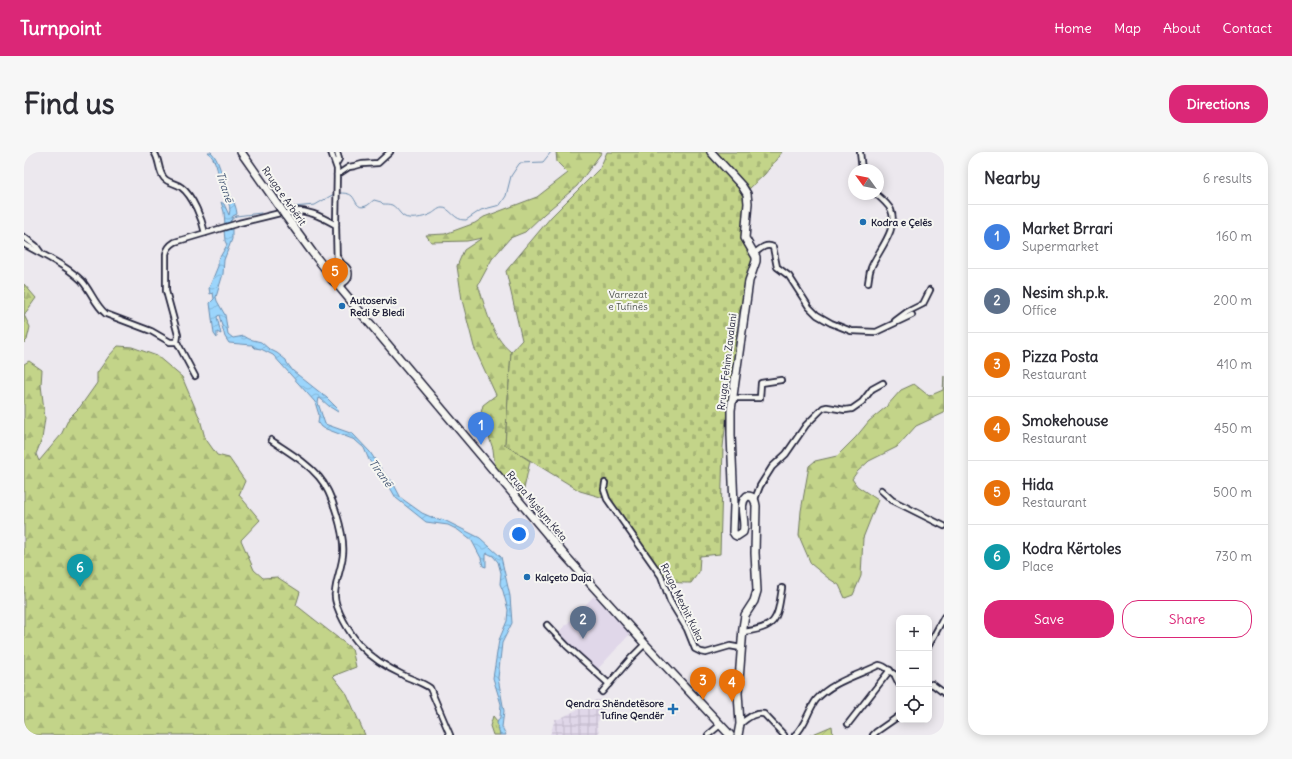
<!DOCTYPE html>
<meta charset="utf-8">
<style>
:root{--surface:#fff;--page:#f7f7f7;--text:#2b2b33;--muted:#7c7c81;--line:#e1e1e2;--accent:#db2777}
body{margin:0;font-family:Delius,sans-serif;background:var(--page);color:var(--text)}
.controls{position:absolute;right:12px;bottom:12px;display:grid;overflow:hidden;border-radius:8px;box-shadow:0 2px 10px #0003}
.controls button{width:36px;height:36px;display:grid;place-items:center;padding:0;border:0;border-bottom:1px solid var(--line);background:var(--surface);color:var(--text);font:20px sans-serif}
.compass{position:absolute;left:824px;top:12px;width:36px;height:36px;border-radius:50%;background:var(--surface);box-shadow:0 2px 10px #0003;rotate:303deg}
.you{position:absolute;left:495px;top:382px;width:14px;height:14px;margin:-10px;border:3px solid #fff;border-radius:50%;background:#1a73e8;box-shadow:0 0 0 6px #1a73e833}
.badge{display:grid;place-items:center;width:26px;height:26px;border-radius:50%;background:var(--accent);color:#fff;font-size:13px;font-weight:700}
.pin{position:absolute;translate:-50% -33px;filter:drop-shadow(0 1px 2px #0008)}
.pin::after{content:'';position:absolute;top:21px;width:14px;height:12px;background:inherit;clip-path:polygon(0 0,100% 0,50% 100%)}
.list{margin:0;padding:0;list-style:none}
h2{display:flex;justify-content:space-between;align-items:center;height:52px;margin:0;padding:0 16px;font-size:17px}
h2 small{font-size:13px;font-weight:400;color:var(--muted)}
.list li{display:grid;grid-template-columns:26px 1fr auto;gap:12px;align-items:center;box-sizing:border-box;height:64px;padding:0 16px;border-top:1px solid var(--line)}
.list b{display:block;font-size:15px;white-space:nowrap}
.list p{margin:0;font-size:13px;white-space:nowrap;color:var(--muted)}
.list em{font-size:13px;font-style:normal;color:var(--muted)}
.actions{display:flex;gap:8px;padding:12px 16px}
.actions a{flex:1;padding:9px 0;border:1px solid var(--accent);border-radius:16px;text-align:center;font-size:14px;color:var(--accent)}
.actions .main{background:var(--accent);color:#fff}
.icon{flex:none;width:22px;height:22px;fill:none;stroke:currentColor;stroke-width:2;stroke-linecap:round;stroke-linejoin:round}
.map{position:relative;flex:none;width:920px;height:583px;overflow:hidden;border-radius:16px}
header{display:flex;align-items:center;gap:24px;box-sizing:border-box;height:56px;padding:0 20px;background:var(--accent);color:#fff}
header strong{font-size:19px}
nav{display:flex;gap:22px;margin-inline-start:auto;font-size:14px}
.intro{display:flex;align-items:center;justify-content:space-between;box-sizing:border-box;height:96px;padding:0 24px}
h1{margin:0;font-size:28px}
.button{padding:10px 18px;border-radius:16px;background:var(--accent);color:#fff;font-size:14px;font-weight:700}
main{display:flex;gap:24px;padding:0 24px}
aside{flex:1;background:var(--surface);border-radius:16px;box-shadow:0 2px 10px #0003}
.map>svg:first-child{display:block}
.built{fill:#e0d7e9}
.industrial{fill:url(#industrial-grid)}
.grass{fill:url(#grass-tufts);stroke:#727b62}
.forest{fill:url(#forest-firs);stroke:#727b62}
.cemetery{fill:url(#cemetery-stones);stroke:#727b62}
.garden{fill:url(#garden-furrows);stroke:#727b62}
.water{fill:url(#water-waves);stroke:#6b8daf}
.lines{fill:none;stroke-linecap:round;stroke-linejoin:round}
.stream{stroke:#6b8daf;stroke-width:1}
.street-casing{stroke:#22223b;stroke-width:8}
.secondary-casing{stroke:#22223b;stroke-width:10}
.primary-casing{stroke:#22223b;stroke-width:10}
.street{stroke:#f6f6f2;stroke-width:4.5}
.secondary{stroke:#f6f6f2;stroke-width:7}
.primary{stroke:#f6f6f2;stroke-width:7}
.primary-bridge-casing{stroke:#22223b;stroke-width:10;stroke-linecap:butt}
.primary-bridge{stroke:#f6f6f2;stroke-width:7}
.poi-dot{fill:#1f6fb2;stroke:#f6f6f2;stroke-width:1.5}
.labels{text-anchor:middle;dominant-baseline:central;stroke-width:4;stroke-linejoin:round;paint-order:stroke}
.street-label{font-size:10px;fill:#22223b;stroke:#f6f6f2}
.poi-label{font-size:10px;font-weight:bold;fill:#22223b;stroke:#f6f6f2;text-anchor:start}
.park-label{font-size:10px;fill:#525752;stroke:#f6f6f2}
.water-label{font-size:11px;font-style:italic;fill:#465875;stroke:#f6f6f2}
</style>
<header>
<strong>Turnpoint</strong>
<nav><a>Home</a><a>Map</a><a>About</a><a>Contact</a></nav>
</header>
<div class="intro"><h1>Find us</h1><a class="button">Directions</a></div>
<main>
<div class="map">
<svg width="920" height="583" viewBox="0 0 920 583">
<defs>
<pattern id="industrial-grid" width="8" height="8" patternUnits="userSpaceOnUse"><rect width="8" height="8" fill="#e0d7e9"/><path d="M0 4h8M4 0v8" fill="none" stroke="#c0b8c9"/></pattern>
<pattern id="grass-tufts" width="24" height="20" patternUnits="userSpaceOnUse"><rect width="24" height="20" fill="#c3d489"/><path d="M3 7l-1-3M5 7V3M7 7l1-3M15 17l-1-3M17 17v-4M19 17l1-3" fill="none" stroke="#a7b677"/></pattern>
<pattern id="forest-firs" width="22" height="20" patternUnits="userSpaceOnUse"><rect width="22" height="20" fill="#c3d489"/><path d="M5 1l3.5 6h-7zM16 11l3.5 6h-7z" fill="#a7b677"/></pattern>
<pattern id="cemetery-stones" width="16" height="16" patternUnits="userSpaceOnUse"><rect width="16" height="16" fill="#c3d489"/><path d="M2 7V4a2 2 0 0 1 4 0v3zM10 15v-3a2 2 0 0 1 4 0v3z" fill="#a7b677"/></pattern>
<pattern id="garden-furrows" width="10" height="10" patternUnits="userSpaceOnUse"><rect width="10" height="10" fill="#c3d489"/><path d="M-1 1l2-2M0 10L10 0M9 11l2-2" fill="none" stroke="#a7b677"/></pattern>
<pattern id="water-waves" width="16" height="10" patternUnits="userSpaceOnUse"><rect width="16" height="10" fill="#9bd5fc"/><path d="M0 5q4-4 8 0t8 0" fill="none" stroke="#85b7d9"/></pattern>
</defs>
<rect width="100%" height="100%" fill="#ece8ee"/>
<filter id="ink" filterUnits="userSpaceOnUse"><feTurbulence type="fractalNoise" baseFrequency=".025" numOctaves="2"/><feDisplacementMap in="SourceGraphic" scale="8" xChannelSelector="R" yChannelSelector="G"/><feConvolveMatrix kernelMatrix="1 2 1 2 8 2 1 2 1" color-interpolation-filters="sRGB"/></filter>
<g filter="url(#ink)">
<!-- built -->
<polygon class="built" points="570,444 606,482 572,519 534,481"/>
<!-- industrial -->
<polygon class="industrial" points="572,548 584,549 573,571 575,583 526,583 531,567 535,567"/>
<!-- grass -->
<polygon class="grass" points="469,564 473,569 476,583 469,583 466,574"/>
<!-- forest -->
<g class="forest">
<path d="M532,0H578L553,34L520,62L501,80L486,86L468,107L454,133C462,156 467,184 487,200L481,293L506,309L498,346L471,315L469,297L457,261L459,253L472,243L450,195L438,148L433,114L440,98L458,86L443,89L407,90L402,83L421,82L451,71L460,65L476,59L513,45L544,21L533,10Z"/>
<polygon points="0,132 12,146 0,163 6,175 3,188 0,191"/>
<polygon points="94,194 108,195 133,204 158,225 176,267 181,286 193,303 205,306 221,329 215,343 236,368 217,388 230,418 239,426 253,425 276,440 272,453 328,497 332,515 309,524 323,542 341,583 0,583 0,212 5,209 18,218 17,233 21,266 18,287 12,302 15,309 37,283 45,266 56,255 73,231 73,221 85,204"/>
<polygon points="920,224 920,261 892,274 873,295 845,309 833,320 828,327 833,334 854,348 839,386 837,424 829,443 821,446 815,433 804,426 787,412 775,384 777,359 785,314 791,309 813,304 832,285 845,269 862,255 877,238 890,232 905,244 919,238"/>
</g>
<!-- cemetery -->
<g class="cemetery">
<path d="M583,0H684L719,39L722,53L717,88L728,102L730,110L719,137L721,143L713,167L710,209L703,259L699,295L696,402L676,404L675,420L667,431C648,431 648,431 634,416L583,342L578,339L580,346L556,339L481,293L487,200L498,188L482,119L527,65L576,16Z"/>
<polygon points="692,0 758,0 741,22 725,37"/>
</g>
<!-- garden -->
<polygon class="garden" points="808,574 809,583 786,583 789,582"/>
<!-- water -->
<g class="water">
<path d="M184,0H187C195,8 196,18 200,29C203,41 212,49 213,62L209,64L206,71L201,73L200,60L197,50L200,52L205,63C209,51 198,41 196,30C194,19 192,8 184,0Z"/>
<polygon points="208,75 208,87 200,108 199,122 192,145 193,149 201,163 204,182 209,186 220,184 225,187 237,190 245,197 253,201 262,208 263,211 269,219 303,246 314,257 314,260 306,255 297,247 295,246 294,251 301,272 329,282 346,300 361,323 368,329 377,346 398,361 414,368 417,367 422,369 456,386 477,405 486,444 488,471 478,491 474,526 480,559 478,575 482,583 476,583 473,571 476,565 477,552 469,526 475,488 483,469 484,458 479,439 476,432 477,421 474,410 469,404 463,401 462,403 462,415 459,414 457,406 448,389 434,378 424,373 402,370 372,346 364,332 345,308 340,296 331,288 297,275 294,271 295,263 291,250 249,203 237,197 231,196 228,193 205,191 201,185 195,163 193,165 197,182 193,180 193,186 190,182 186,151 190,147 189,141 186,142 185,136 194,114 194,107 196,105 203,93 201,89 200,78"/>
</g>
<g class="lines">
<!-- stream -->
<g class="stream">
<path d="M315,41C319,41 325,41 328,44C332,48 333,58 342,54C345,53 347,50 350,48L357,50L359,52C362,52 365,52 368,53C375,57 377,66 385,66C392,67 401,65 407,62C410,61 414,56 418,56C426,55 430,69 442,68L457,58L476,53L482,44L487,24L495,12L496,11L519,10L527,0"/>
<polyline points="269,55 291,53 310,42"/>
<polyline points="206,69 212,64 237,61"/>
</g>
<!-- street casing -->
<g class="street-casing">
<g id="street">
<path d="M130,0C136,8 134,19 140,26C144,31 152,31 157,35C169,44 178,67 181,81"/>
<polyline points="307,0 313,17 312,73 313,114"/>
<polyline points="836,0 838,18"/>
<polyline points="312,12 315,7 313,0"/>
<polyline points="313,23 325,15 331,14 338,12 354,11 366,0"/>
<path d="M265,59C283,57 296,64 312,73"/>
<polyline points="0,85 12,94 17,101"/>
<path d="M0,92C20,104 42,113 58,129C67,139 71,153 82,162L127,179L146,190H153"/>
<path d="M731,101C736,97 742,91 749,95L753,115L765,124L785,155L793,163L807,171L827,179L852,180L888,163"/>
<polyline points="314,106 320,115"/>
<path d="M844,131C845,126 845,121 847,116C853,100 875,77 867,58C864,52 858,47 852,42"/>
<polyline points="871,169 883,160 899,152 906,138"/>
<path d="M171,224L153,190L154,183L142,139V102C143,96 146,93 151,90L215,71L256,61"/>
<polyline points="708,246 736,246 737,231 757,228"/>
<path d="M247,288C264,300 281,309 295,325C308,340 321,382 319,402C318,415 312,427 311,441C309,454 327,484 337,494C348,506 364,516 379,523C388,528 398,530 406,536L426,583"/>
<polyline points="581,331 580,338 583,347 637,424 646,449 663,477 671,497 677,500 682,501 706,494 717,496"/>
<polyline points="857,338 868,348 920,374"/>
<polyline points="731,347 736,334 748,315 762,302 782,273 799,256 803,255 821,258 828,257 838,250 848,237 859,231"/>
<polyline points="523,473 543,494 585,532"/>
<path d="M719,480C753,475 753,469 758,436"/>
<polyline points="905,493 920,465"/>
<polyline points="871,524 875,532"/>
<polyline points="905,533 908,532 920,541"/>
<polyline points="578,540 607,506 621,492"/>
<path d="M716,572C723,567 730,560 740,562L760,583"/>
<polyline points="824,572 866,518"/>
<polyline points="684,583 696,573"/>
<path d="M771,583C781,574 784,559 792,548C807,530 835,523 855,513C864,514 867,523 875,524"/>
<polyline points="849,583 852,580 875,564"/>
</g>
</g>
<!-- secondary casing -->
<g class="secondary-casing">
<path id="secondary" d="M687,0L718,34L723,42L724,51L721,86L732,105V109L725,129L707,258V283L710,353L709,380L711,383L713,384L719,380C723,369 713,353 723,344C730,344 731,348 732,354L731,401L733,439L730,449L721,463L719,476L714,541L716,572L714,583"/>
</g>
<!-- primary casing -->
<g class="primary-casing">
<g id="primary">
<polyline points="217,0 255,54"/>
<polyline points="261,63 288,100 307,124"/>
<circle cx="315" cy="122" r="9"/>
<polyline points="312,131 538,400 621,492 706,583"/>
</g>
</g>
<!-- street -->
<use href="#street" class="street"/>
<!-- secondary -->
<use href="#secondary" class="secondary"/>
<!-- primary -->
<use href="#primary" class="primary"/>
<!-- primary-bridge casing -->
<g class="primary-bridge-casing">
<polyline id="primary-bridge" points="255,54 261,63"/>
</g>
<!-- primary-bridge -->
<use href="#primary-bridge" class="primary-bridge"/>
</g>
</g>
<!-- markers -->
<g class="poi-dot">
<circle cx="839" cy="70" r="4"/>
<circle cx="318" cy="154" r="4"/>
<circle cx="503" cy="425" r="4"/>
<path d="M647 551h4v4h4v4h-4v4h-4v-4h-4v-4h4z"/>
</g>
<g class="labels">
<!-- street labels -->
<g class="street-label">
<text transform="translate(260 44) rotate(55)">Rruga e Arbërit</text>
<text transform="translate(703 210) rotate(-83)">Rruga Fehim Zavalani</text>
<text transform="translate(513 354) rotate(50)">Rruga Myslym Keta</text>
<text transform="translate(658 450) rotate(64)">Rruga Mexhit Kuka</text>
</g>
<!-- poi labels -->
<g class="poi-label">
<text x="847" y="70">Kodra e Çelës</text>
<text x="326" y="148">Autoservis<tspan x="326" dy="12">Redi &amp; Bledi</tspan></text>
<text x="511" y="425">Kalçeto Daja</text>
<text x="640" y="551" text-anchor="end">Qendra Shëndetësore<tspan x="640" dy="12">Tufine Qendër</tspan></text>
</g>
<!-- park labels -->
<g class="park-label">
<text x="604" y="142">Varrezat<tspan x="604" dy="12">e Tufinës</tspan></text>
</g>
<!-- water labels -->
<g class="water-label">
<text transform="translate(201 35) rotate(71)">Tiranë</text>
<text transform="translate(357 321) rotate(54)">Tiranë</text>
</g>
</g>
</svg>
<div class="controls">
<button>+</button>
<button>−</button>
<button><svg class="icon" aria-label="locate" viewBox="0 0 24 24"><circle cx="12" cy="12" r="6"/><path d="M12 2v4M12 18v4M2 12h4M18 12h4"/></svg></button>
</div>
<svg class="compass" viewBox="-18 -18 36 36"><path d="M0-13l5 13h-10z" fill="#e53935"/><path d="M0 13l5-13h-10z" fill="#7c7c81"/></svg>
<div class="you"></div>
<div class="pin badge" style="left:457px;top:293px;background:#3f7fe0">1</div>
<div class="pin badge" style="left:559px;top:487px;background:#5c6f8a">2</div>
<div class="pin badge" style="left:679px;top:548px;background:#e8710a">3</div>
<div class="pin badge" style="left:708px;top:550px;background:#e8710a">4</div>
<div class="pin badge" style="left:311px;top:139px;background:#e8710a">5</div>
<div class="pin badge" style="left:56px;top:435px;background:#0f9aa8">6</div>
</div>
<aside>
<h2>Nearby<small>6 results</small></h2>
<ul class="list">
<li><span class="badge" style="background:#3f7fe0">1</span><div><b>Market Brrari</b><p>Supermarket</p></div><em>160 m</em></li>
<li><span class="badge" style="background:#5c6f8a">2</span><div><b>Nesim sh.p.k.</b><p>Office</p></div><em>200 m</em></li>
<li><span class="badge" style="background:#e8710a">3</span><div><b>Pizza Posta</b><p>Restaurant</p></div><em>410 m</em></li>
<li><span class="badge" style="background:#e8710a">4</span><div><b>Smokehouse</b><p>Restaurant</p></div><em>450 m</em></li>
<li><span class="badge" style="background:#e8710a">5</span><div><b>Hida</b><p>Restaurant</p></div><em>500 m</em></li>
<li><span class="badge" style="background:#0f9aa8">6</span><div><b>Kodra Kërtoles</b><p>Place</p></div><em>730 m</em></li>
</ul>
<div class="actions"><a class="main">Save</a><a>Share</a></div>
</aside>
</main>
